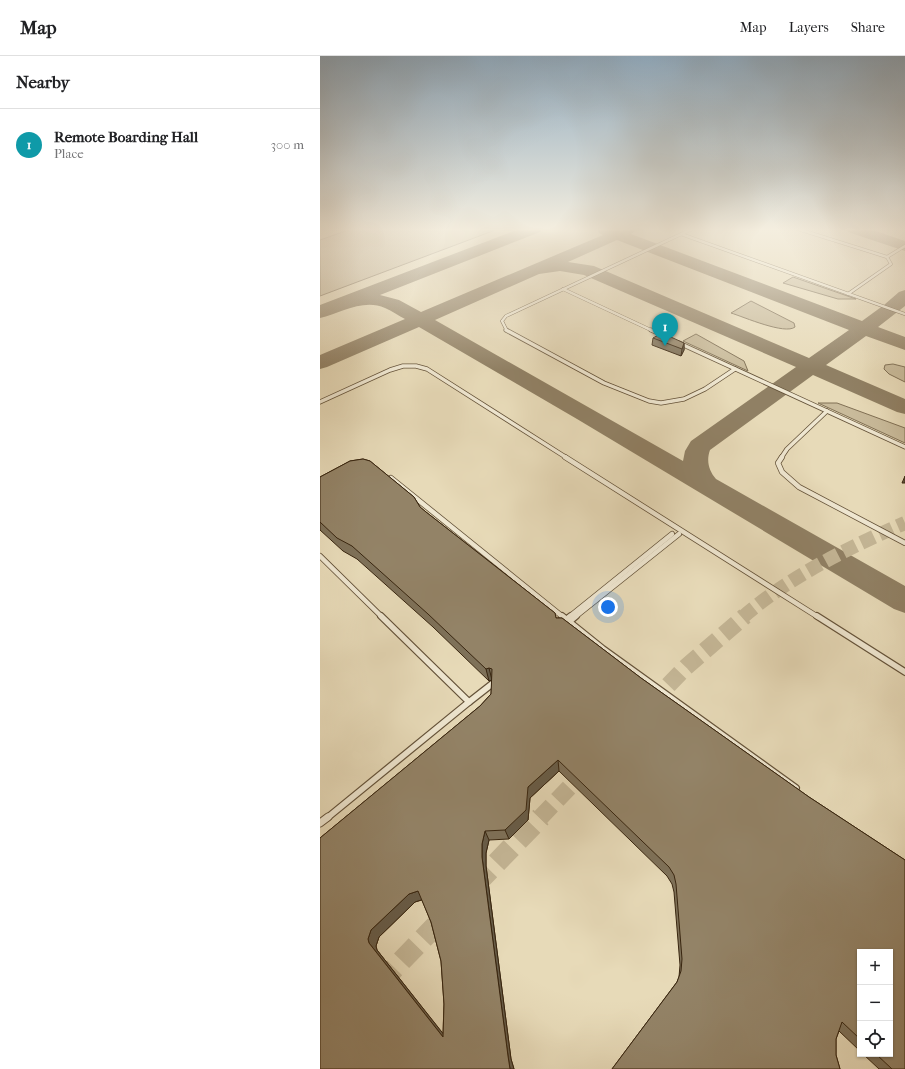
<!DOCTYPE html>
<meta charset="utf-8">
<style>
:root{--surface:#fff;--page:#f6f6f6;--text:#202124;--muted:#757577;--line:#e0e0e0;--accent:#0f766e}
body{margin:0;font-family:"IM FELL French Canon",serif;background:var(--page);color:var(--text)}
.controls{position:absolute;right:12px;bottom:12px;display:grid;overflow:hidden;border-radius:0px;box-shadow:0 1px 3px #0004}
.controls button{width:36px;height:36px;display:grid;place-items:center;padding:0;border:0;border-bottom:1px solid var(--line);background:var(--surface);color:var(--text);font:20px sans-serif}
.you{position:absolute;left:288px;top:551px;width:14px;height:14px;margin:-10px;border:3px solid #fff;border-radius:50%;background:#1a73e8;box-shadow:0 0 0 6px #1a73e833}
.badge{display:grid;place-items:center;width:26px;height:26px;border-radius:50%;background:var(--accent);color:#fff;font-size:13px;font-weight:700}
.pin{position:absolute;translate:-50% -33px;filter:drop-shadow(0 1px 2px #0008)}
.pin::after{content:'';position:absolute;top:21px;width:14px;height:12px;background:inherit;clip-path:polygon(0 0,100% 0,50% 100%)}
.list{margin:0;padding:0;list-style:none}
h2{display:flex;justify-content:space-between;align-items:center;height:52px;margin:0;padding:0 16px;font-size:17px}
h2 small{font-size:13px;font-weight:400;color:var(--muted)}
.list li{display:grid;grid-template-columns:26px 1fr auto;gap:12px;align-items:center;box-sizing:border-box;height:72px;padding:0 16px;border-top:1px solid var(--line)}
.list b{display:block;font-size:15px;white-space:nowrap}
.list p{margin:0;font-size:13px;white-space:nowrap;color:var(--muted)}
.list em{font-size:13px;font-style:normal;color:var(--muted)}
.icon{flex:none;width:22px;height:22px;fill:none;stroke:currentColor;stroke-width:2;stroke-linecap:round;stroke-linejoin:round}
.map{position:relative;flex:none;width:585px;height:1013px;overflow:hidden}
header{display:flex;align-items:center;gap:24px;box-sizing:border-box;height:56px;padding:0 20px;background:var(--surface);border-bottom:1px solid var(--line)}
header strong{font-size:19px}
nav{display:flex;gap:22px;margin-inline-start:auto;font-size:14px}
main{display:flex}
aside{flex:1;background:var(--surface)}
.map>svg:first-child{display:block}
.green{fill:#c9bb9b;stroke:#807055}
.lines{fill:none;stroke-linecap:round;stroke-linejoin:round}
.taxiway{fill:#908064;fill-rule:evenodd}
.primary-tunnel-far2{stroke:#c4b696;stroke-width:14;stroke-dasharray:14 6;stroke-linecap:butt}
.primary-tunnel-far1{stroke:#c4b696;stroke-width:17;stroke-dasharray:17 8;stroke-linecap:butt}
.primary-tunnel{stroke:#c4b696;stroke-width:21;stroke-dasharray:21 10;stroke-linecap:butt}
.lane-far4-casing{stroke:#645239;stroke-width:3.5}
.lane-far3-casing{stroke:#645239;stroke-width:5}
.lane-far2-casing{stroke:#645239;stroke-width:6}
.lane-far1-casing{stroke:#645239;stroke-width:8}
.lane-casing{stroke:#645239;stroke-width:9}
.lane-far4{stroke:#efe7d1;stroke-width:2.5}
.lane-far3{stroke:#efe7d1;stroke-width:3.5}
.lane-far2{stroke:#efe7d1;stroke-width:4.5}
.lane-far1{stroke:#efe7d1;stroke-width:5.5}
.lane{stroke:#efe7d1;stroke-width:7}
.wall{fill:#7e7159;stroke:#38250f;fill-rule:evenodd}
.shaded-wall{fill:#675c48;stroke:#38250f}
.building{fill:#938367;stroke:#38250f;fill-rule:evenodd}
</style>
<header>
<strong>Map</strong>
<nav><a>Map</a><a>Layers</a><a>Share</a></nav>
</header>
<main>
<aside>
<h2>Nearby<small></small></h2>
<ul class="list">
<li><span class="badge" style="background:#0f9aa8">1</span><div><b>Remote Boarding Hall</b><p>Place</p></div><em>300 m</em></li>
</ul>
</aside>
<div class="map">
<svg width="585" height="1013" viewBox="0 0 585 1013">
<rect width="100%" height="100%" fill="#e7dab8"/>
<filter id="stains"><feTurbulence type="fractalNoise" baseFrequency=".005" numOctaves="4"/><feColorMatrix values="0 0 0 0 .2 0 0 0 0 .09 0 0 0 0 .02 0 0 0 .5 -.17"/></filter>
<radialGradient id="worn" r=".72"><stop offset=".6" stop-color="#630" stop-opacity="0"/><stop offset="1" stop-color="#630" stop-opacity=".3"/></radialGradient>
<!-- green -->
<g class="green">
<polygon points="31,173 178,173 0,240 0,184"/>
<polygon points="473,221 536,243 518,243 463,227"/>
<path d="M431,245L474,267L475,271C465,279 424,261 411,257Z"/>
<polygon points="376,278 424,305 428,315 363,285"/>
<polygon points="573,308 585,311 585,326 569,318 564,313 565,309"/>
<polygon points="498,347 517,347 585,372 585,387"/>
</g>
<g class="lines">
<!-- taxiway -->
<g class="taxiway">
<path d="M199,173H222L220,176L60,239L79,244L101,256L283,179L279,177L278,173H318L311,178L542,265L564,249L579,236L585,234V250L558,271L585,281V294L546,280L506,309L585,343V358L577,356L493,319L390,394C386,405 389,415 396,423L585,530V557L574,553L257,363L99,271L7,311L0,313V299L85,263C79,260 72,255 65,252C44,242 20,257 0,262V249ZM297,184L529,274L489,302L274,210L248,206ZM240,215L264,219L476,311L371,385L365,395L363,405L115,264L219,218Z"/>
<polygon points="526,173 550,173 585,185 585,195 528,176"/>
</g>
<!-- primary-tunnel-far2 -->
<path class="primary-tunnel-far2" d="M423,561C470,520 528,492 585,467"/>
<!-- primary-tunnel-far1 -->
<g class="primary-tunnel-far1">
<polyline points="331,647 366,611 425,560"/>
<polyline points="220,762 265,715"/>
</g>
<!-- primary-tunnel -->
<g class="primary-tunnel">
<polyline points="155,829 221,761"/>
<polyline points="60,927 125,860"/>
</g>
<!-- lane-far4 casing -->
<g class="lane-far4-casing">
<g id="lane-far4">
<polyline points="478,173 567,201"/>
<polyline points="361,178 585,258"/>
<polyline points="243,233 333,275"/>
<polyline points="528,238 571,208 567,201 585,190"/>
<polyline points="187,275 182,265 186,260 372,173"/>
</g>
</g>
<!-- lane-far3 casing -->
<g class="lane-far3-casing">
<g id="lane-far3">
<polyline points="186,274 284,327 329,345 341,347 364,343 385,333 415,313"/>
<polyline points="331,274 345,280"/>
<polyline points="359,287 585,391"/>
<polyline points="0,346 70,314 83,310 96,310 107,313 247,402"/>
<polyline points="461,402 467,393 507,355"/>
</g>
</g>
<!-- lane-far2 casing -->
<g class="lane-far2-casing">
<g id="lane-far2">
<polyline points="245,401 498,561"/>
<polyline points="462,401 458,407 462,416 479,431 585,487"/>
<polyline points="71,422 243,561"/>
<polyline points="0,500 62,561"/>
<polyline points="249,561 352,478"/>
<polyline points="255,561 359,478"/>
</g>
</g>
<!-- lane-far1 casing -->
<g class="lane-far1-casing">
<g id="lane-far1">
<polyline points="242,560 283,593 476,732"/>
<polyline points="497,560 585,616"/>
<polyline points="247,563 251,560"/>
<polyline points="249,566 256,560"/>
<polyline points="149,646 172,628"/>
<polyline points="7,762 149,646 61,560"/>
</g>
</g>
<!-- lane casing -->
<g class="lane-casing">
<polyline id="lane" points="0,767 8,761"/>
</g>
<!-- lane-far4 -->
<use href="#lane-far4" class="lane-far4"/>
<!-- lane-far3 -->
<use href="#lane-far3" class="lane-far3"/>
<!-- lane-far2 -->
<use href="#lane-far2" class="lane-far2"/>
<!-- lane-far1 -->
<use href="#lane-far1" class="lane-far1"/>
<!-- lane -->
<use href="#lane" class="lane"/>
</g>
<!-- wall -->
<g class="wall">
<polygon points="333,282 364,287 364,294 361,300 332,289"/>
<path d="M43,403L50,405L94,441L100,451L106,456L235,557L236,562H242L321,622L489,741L585,804V1013H559L543,998H570V896H540V995L519,975L516,983V999L520,1013H292L357,926L359,921L360,909L354,836L352,828L347,820L239,715L210,742L208,764L189,783L169,784L166,797V810L191,1003L194,1013H0V782L160,650L171,638L172,624L169,625L113,571L37,503L23,495L0,474V421L30,405ZM102,844L111,866L121,905L124,948L123,978L57,894L56,890L59,881L95,846Z"/>
</g>
<!-- shaded-wall -->
<g class="shaded-wall">
<polygon points="364,287 364,294 361,300 362,293"/>
<polygon points="585,420 585,427 582,427"/>
<polygon points="169,612 172,624 169,625 166,613"/>
<polygon points="238,704 239,715 210,742 208,764 189,783 185,774 208,731"/>
<polygon points="165,775 169,784 166,797 166,810 191,1003 194,1013 190,1013 188,1000 162,801 162,788"/>
<polygon points="98,835 104,843 95,846 59,881 56,890 57,894 129,985 123,981 49,887 48,883 51,874 89,838"/>
</g>
<!-- building -->
<g class="building">
<polygon points="342,277 364,287 362,293 333,282"/>
<path d="M43,403L50,405L94,441L100,451L106,456L235,557L236,562H242L321,622L489,741L585,804V1013H572L556,998H570V896H540V983L522,966L516,983V999L520,1013H292L357,926L361,915L362,903L356,828L354,819L349,811L238,704L208,731L206,754L185,774L165,775L162,788V801L188,1000L190,1013H0V782L160,650L171,638L172,613L169,612L166,613L108,558L32,490L17,482L0,466V421L30,405ZM98,835L111,866L121,905L124,948L123,981L49,887L48,883L51,874L89,838Z"/>
</g>
<!-- sky -->
<linearGradient id="sky" x2="0" y2="1"><stop stop-color="#90aabe"/><stop offset="0.55" stop-color="#f4eedf"/><stop offset="1" stop-color="#f4eedf" stop-opacity="0"/></linearGradient>
<rect width="585" height="315" fill="url(#sky)"/>
<rect width="100%" height="100%" filter="url(#stains)"/>
<rect width="100%" height="100%" fill="url(#worn)"/>
</svg>
<div class="controls">
<button>+</button>
<button>−</button>
<button><svg class="icon" aria-label="locate" viewBox="0 0 24 24"><circle cx="12" cy="12" r="6"/><path d="M12 2v4M12 18v4M2 12h4M18 12h4"/></svg></button>
</div>
<div class="you"></div>
<div class="pin badge" style="left:345px;top:290px;background:#0f9aa8">1</div>
</div>
</main>
